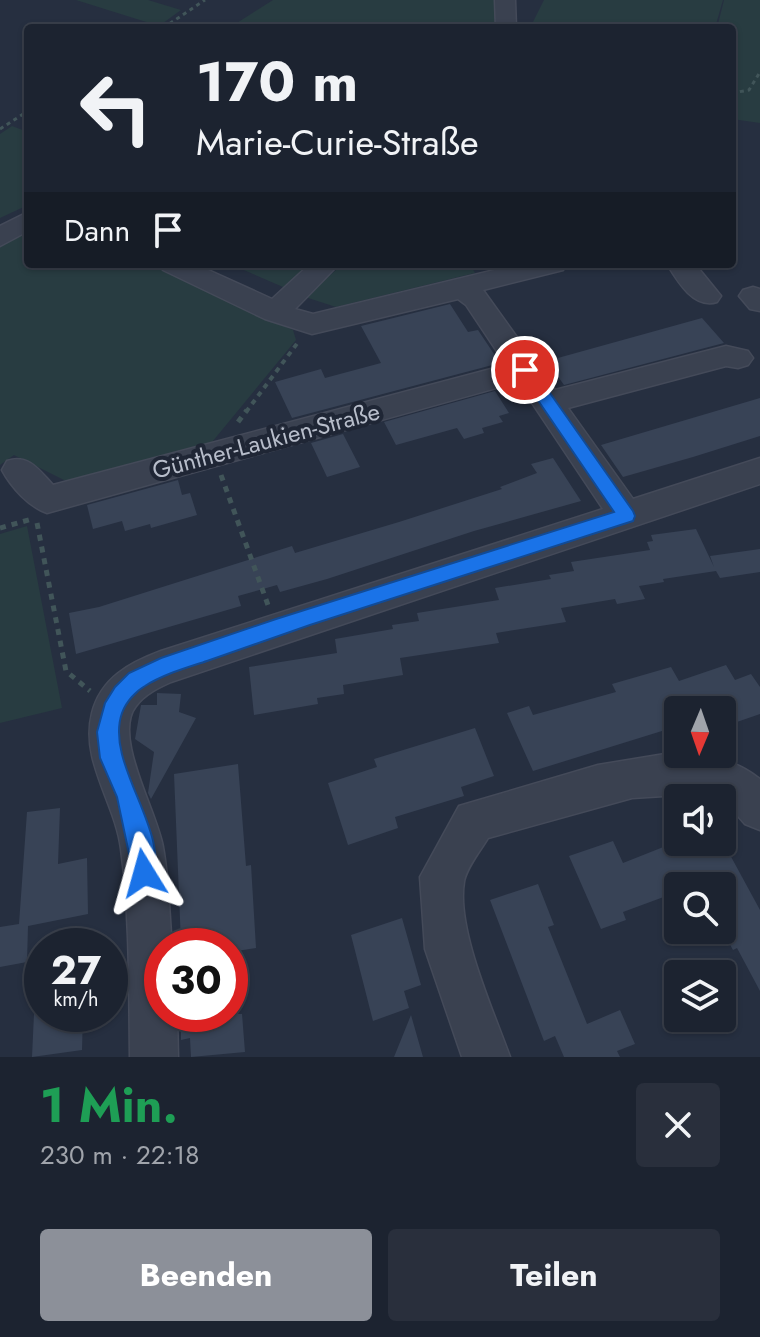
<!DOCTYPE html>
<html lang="de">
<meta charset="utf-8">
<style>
body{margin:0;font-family:Jost,sans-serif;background:#292f3c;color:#f1f3f6;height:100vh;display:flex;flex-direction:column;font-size:30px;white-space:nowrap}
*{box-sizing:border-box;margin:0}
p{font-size:26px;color:#a0a4ab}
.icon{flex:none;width:44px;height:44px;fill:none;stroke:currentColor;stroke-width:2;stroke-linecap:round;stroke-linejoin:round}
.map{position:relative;height:1057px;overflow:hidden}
.details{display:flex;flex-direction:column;background:#1c2330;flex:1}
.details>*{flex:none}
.guide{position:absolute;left:24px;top:24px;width:712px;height:244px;border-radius:8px;box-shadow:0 2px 6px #0004,0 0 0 2px #3a404c;background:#1c2330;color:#f1f3f6;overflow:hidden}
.needle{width:52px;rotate:182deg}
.controls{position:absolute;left:664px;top:696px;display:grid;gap:16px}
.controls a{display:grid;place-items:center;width:72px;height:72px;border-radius:8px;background:#1c2330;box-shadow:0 2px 6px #0004,0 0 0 2px #3a404c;font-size:40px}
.speed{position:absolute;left:24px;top:928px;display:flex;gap:16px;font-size:40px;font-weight:700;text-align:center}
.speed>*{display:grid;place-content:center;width:104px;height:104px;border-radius:50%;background:#1c2330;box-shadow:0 2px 6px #0004,0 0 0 2px #3a404c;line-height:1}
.speed small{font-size:20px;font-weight:400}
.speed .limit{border:12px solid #d22;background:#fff;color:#111}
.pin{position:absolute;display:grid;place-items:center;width:68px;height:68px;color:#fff;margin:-34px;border:4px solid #fff;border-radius:50%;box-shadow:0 2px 8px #0007}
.me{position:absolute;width:88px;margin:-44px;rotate:352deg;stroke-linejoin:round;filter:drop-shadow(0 0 6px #0008)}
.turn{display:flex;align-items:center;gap:28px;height:168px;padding:0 40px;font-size:36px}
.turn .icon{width:104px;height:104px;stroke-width:2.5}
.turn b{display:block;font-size:56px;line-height:68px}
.then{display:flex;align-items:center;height:76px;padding:0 40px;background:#0003;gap:16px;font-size:30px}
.round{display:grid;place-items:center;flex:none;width:84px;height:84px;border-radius:8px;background:#292f3c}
.overview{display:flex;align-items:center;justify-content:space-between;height:136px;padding:0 40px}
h1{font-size:48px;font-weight:700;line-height:60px;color:#1e9e55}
.action{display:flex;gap:16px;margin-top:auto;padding:16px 40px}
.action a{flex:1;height:92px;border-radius:8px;background:#8c9099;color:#fff;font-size:32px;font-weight:700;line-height:92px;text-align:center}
.action a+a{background:#292f3c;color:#f1f3f6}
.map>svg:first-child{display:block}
.green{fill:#283c41}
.building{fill:#384356}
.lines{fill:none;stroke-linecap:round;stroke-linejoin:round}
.minor-casing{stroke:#444a59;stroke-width:3}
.path-far2{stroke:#415559;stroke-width:3;stroke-dasharray:4 4;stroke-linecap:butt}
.path-far1{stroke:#415559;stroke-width:4;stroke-dasharray:5 5;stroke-linecap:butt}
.path{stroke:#415559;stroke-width:5;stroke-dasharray:6 6;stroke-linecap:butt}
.minor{fill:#3a4150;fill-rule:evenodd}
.route{fill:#1a73e8;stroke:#114b97;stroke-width:2}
.labels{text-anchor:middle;stroke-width:8;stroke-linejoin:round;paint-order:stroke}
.street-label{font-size:24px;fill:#b7bdca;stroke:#1f2635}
</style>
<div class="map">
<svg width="760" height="1057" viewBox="0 0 760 1057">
<rect width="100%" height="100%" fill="#262f40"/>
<path class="green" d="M76,0H148L181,10L159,26Z
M273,0H497L495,28H229Z
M544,0H723L715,28H530Z
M724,0H760V123L732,119V28H717Z
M12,126L28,132V205L0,218V134Z
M28,230V264H150L293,330L296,340L208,447L72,484L14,455L0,465V247Z
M230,264H318L293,286L283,287Z
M343,264H470L475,273L336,307L305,297Z
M27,526L62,708L0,723V534Z"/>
<path class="building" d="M450,304L468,332L478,330L500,363L292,418L275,382L321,369L325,378L381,363L361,326Z
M702,318L724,343L564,385L547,361Z
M495,391L509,413L499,416L503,422L482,428L484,433L464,439L457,428L396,445L384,422Z
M760,398V436L693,457L623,477L601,445Z
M343,434L360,467L327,477L311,443Z
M553,458L581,501L474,531L327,579L280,592L277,585L238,596L241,606L76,654L69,613L99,607L292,546L295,553L399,522L502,489L500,487L537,473L531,464Z
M178,480L182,495L190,493L197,515L151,528L150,524L125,531L122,521L93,529L87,505Z
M696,529L714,567L710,556L760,549V572L720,578L716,571L663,579L664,582L639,586L645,599L617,604L615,599L561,608L566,622L496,633L499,643L400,658L403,675L343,685L344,694L317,698L318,704L254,715L249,667L337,653L335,639L393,629L392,625L419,621L417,613L499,600L495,588L551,579L549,575L574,571L571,562L650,550L647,542L653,541L651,535Z
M726,665L735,680L751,674L760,687V714L734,723L726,710H678V726L533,771L507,713L529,706L533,715L616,692L612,684L671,667L679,681Z
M157,693L181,694L179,712L196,718L151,799L148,793L154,752L135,739L141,705H157Z
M475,728L494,776L461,787L464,796L395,817L398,828L348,845L328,783L377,767L374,759Z
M238,764L246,866L251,865L256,948L230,952V946H219L218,937L181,943L174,774Z
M60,808L58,864L87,858L88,914L28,926L27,962L0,967V927L19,924L27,812Z
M613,841L623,863L676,842H723L760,910V991L737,948L733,950L722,930V886H665L669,895L623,912L626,920L601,929L569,856Z
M538,884L554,925L548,927L587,1024L620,1010L635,1044L617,1051L620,1057H564L555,1036L544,1041L490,900Z
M402,918L421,985L404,991L409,1008L373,1021L351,935Z
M34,1014H83L82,1050L32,1057Z
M181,1014H242L245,1052L191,1057L190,1038L181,1040Z
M411,1015L423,1057H394Z"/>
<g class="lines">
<defs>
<path id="minor" d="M495,0H515L516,28H496Z
M28,212V231L0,246V226Z
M159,264H195L272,299L310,264H339L295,309L313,314L519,264H567L563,270L483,290L555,390L726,346L748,351L753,358L748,365L738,368L726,366L568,408L633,499L760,458V484L171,682C158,688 145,694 136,706C112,736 157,811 163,847C169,879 169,914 172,946H162V1014H177L178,1057H130C129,988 130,917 121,849C115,802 80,761 92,713C101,678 129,663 161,651L603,509L518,382L47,513C29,507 11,487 2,470L7,461C29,454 39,470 53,485L506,365L466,305L458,299L312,334L265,319L163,270Z
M667,264H695L721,296L717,302C694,309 678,282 667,264Z
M753,287L760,289V311L750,309L739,296L743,290Z
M665,754C698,754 730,756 757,777L760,779V830L745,824L722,798L696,794L632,798L488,838C481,850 466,868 464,882C456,929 494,1012 510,1057H462L425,949L420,877L459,806L598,765Z"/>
</defs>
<use href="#minor" class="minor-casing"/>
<path class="path-far2" d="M163,28L205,0
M732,93L749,90L760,72
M0,129L28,111"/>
<path class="path-far1" d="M246,412L299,341"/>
<path class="path" d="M238,422L247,410
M221,475L268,605
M37,523L66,671L90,691
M0,528L32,519"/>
<use href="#minor" class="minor"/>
</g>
<path class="route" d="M525,364L531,366L633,511L635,516L633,521C525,556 417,591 310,625C275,637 241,649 207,661C186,668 164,674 145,686C136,691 126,702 122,713C104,764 172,832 152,882L144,885L135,882L117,797L100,758L97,732L105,703L115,687L129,673L161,658L276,619L614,512L520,374L517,370Z"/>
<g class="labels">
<g class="street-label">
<text transform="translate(266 441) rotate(-15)" y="8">Günther-Laukien-Straße</text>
</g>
</g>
</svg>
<div class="controls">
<a><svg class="needle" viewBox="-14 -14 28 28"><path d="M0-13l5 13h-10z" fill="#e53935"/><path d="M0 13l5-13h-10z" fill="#a0a4ab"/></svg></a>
<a><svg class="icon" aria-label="sound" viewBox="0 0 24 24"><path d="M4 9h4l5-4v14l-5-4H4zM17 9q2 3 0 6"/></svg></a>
<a><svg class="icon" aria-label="search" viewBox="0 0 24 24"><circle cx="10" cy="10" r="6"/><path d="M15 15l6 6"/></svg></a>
<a><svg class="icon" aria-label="layers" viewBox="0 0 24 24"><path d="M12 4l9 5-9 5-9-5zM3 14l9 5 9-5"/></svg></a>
</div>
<div class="speed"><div>27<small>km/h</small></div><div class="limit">30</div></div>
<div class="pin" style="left:525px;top:370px;background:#d93025"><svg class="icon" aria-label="arrive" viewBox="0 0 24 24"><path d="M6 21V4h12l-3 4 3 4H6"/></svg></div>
<svg class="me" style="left:144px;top:873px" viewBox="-20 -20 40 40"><path d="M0-17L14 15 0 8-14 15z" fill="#1a73e8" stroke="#fff" stroke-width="4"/></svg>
<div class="guide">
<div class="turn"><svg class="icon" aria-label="left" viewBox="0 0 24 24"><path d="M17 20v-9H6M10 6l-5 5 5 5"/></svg><div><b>170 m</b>Marie-Curie-Straße</div></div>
<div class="then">Dann<svg class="icon" aria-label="arrive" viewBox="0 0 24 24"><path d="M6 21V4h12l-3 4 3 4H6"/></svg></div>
</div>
</div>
<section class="details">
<div class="overview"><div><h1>1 Min.</h1><p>230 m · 22:18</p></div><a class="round"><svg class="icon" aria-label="close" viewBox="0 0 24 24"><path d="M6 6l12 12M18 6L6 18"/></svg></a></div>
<div class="action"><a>Beenden</a><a>Teilen</a></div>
</section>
